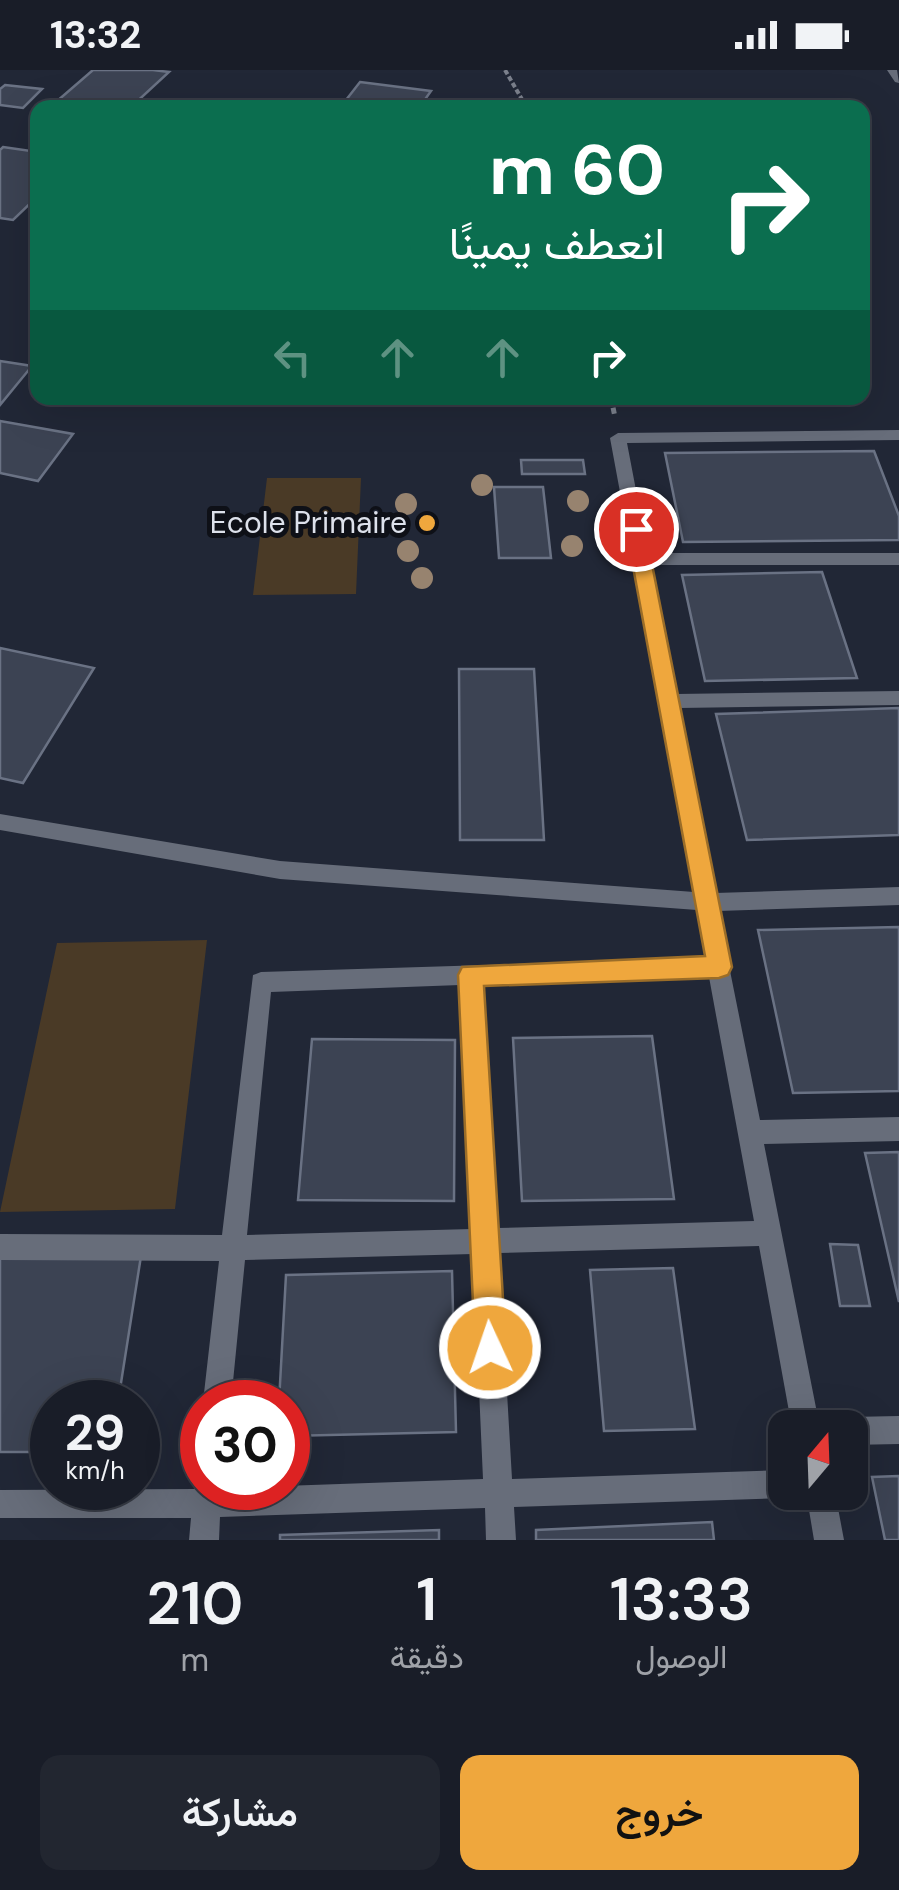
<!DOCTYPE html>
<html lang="ar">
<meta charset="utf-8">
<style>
body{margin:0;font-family:"DM Sans",Vazirmatn,sans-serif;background:#222630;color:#f1f3f6;direction:rtl;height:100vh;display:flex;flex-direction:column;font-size:38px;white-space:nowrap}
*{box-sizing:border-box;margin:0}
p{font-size:32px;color:#9fa2a8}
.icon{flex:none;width:55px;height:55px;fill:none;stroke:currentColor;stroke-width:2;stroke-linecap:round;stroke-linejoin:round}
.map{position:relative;height:1470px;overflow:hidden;direction:ltr}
.sheet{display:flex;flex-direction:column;background:#191d28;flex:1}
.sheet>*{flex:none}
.hud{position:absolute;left:30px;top:30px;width:840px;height:305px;border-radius:20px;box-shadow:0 10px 40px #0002,0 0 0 2px #373b45;direction:rtl;background:#0b6e4f;color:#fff;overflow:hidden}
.needle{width:65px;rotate:19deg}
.tools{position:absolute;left:768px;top:1340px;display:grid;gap:20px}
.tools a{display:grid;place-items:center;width:100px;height:100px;border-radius:20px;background:#191d28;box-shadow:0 10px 40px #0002,0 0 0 2px #373b45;font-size:50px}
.speed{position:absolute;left:30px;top:1310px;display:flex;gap:20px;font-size:50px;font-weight:700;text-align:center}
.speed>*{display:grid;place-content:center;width:130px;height:130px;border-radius:50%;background:#191d28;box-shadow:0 10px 40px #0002,0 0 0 2px #373b45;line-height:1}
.speed small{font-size:25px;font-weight:400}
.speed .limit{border:15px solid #d22;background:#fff;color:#111}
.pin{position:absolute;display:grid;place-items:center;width:85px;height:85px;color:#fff;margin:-42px;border:5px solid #fff;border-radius:50%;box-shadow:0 2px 10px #0007}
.me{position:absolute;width:110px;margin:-55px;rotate:357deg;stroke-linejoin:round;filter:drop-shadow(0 0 8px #0008)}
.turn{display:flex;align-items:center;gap:35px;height:210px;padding:0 40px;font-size:45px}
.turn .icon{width:130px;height:130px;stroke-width:2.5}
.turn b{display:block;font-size:70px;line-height:85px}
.lanes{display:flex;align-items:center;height:95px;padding:0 40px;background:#0003;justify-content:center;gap:50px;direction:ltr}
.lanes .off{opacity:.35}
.eta{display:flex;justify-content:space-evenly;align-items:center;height:170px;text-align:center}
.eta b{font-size:60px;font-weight:600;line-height:70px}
.button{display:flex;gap:20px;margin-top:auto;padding:20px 40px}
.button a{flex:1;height:115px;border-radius:20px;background:#efa73d;color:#111;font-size:40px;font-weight:600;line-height:115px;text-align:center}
.button a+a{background:#222630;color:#f1f3f6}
.status{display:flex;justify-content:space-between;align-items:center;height:70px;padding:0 50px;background:#191d28;direction:ltr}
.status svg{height:28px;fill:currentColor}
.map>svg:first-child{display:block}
.green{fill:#4a3a26}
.building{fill:#3c4353;stroke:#6a7284;stroke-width:2.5}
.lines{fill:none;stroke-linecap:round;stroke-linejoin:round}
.path-far1{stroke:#7b808c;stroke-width:4;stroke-dasharray:5 2.5;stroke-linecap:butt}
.path{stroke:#7b808c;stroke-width:5;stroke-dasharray:6 4;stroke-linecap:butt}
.minor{fill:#676d7a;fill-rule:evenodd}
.tree{fill:#97836f}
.route{fill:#efa73d;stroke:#9b6d28;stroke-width:2.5}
.poi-dot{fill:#efa73d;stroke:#0e1017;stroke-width:4}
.labels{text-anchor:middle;stroke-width:10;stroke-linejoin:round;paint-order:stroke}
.poi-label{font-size:30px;fill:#dde1eb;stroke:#0e1017;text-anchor:end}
</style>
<div class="status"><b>13:32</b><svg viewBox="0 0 49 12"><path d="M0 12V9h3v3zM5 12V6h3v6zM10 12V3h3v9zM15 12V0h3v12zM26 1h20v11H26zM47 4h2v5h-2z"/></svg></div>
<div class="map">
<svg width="899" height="1470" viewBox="0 0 899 1470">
<rect width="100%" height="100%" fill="#212736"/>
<path class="green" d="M267,408H361L356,524L253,525Z
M207,870L175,1139L0,1142L57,873Z"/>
<path class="building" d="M93,0H153L169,2L130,38H49Z
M360,12L431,21L419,38L346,30Z
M5,15L42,19L23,38L0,35V19Z
M3,77L38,82V126L13,150L0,148V80Z
M0,291L32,296L0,335Z
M0,351L73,364L38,411L0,403Z
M874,381L899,446V470L683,472L665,383Z
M521,390H583L585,404H522Z
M494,417H543L551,488H499Z
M822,502L857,608L705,611L682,505Z
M0,578L94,598L23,713L0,708Z
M459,599H534L544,770H460Z
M899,638V765L747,770L716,644Z
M899,857V1021L793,1023L758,860Z
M652,966L674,1129L522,1131L513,968Z
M312,969L455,970L454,1131L298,1130Z
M899,1082V1232L865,1083Z
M830,1174L858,1175L870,1236H840Z
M0,1186H141L118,1332H52V1382H0Z
M673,1198L695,1359L604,1361L590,1200Z
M452,1201L456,1362L288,1366V1332H279L286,1205Z
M899,1406V1470H885L872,1407Z
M712,1452L714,1470H536V1460Z
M439,1460V1470H280V1465Z"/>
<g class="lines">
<path class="path-far1" d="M505,0L527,38"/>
<path class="path" d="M611,328L615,347"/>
<path class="minor" d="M887,0H897L899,13L895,12Z
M899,360V370L627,373L648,483H899V495H651L676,624L899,621V635L679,638L715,823L899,817V835L718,841L760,1050L899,1047V1071L764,1074L820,1358H792L759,1176L499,1183L512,1409L785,1400V1422L795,1424L785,1428L514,1437L516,1470H486L485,1438L220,1447L219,1470H189L191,1448H0V1420L194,1419L198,1408L202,1406V1418H222L483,1409L473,1184L245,1190L231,1332H203L219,1191L0,1190V1164L222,1165L253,905L261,902L706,888L697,840L280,809L0,760V744L280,791L694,822L610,368L618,363ZM709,907L754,1151L497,1158L483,915ZM460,915L472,1159L247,1165L271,922Z
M899,1346V1374L850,1375V1358H837L840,1351L850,1347Z
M806,1422H835L844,1470H814Z"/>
</g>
<g class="tree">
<circle cx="482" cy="415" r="11"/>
<circle cx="578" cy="431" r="11"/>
<circle cx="406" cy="434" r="11"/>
<circle cx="572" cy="476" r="11"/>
<circle cx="408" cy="481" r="11"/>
<circle cx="422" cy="508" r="11"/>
</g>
<path class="route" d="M636,453L645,459L732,897L728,905L719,908L484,916L506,1278L501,1289L490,1294L480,1289L475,1278L458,905L462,897L705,886L626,459Z"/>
<circle class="poi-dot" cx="427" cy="453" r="10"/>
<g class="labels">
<g class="poi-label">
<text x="407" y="463">Ecole Primaire</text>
</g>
</g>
</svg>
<div class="tools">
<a><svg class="needle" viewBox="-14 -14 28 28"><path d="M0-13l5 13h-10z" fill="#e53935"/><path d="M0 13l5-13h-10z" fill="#9fa2a8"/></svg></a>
</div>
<div class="speed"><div>29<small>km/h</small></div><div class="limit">30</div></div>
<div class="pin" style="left:636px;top:459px;background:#d93025"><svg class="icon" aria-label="arrive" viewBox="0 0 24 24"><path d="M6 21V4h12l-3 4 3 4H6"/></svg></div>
<svg class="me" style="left:490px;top:1278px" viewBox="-20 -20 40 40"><circle r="17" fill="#efa73d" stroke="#fff" stroke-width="3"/><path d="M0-11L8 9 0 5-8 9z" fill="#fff"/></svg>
<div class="hud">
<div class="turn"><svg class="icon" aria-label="right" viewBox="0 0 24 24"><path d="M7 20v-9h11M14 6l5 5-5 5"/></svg><div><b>60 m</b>انعطف يمينًا</div></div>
<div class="lanes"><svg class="icon off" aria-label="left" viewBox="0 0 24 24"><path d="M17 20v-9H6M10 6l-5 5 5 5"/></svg><svg class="icon off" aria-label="ahead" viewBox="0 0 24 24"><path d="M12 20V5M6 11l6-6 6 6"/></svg><svg class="icon off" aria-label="ahead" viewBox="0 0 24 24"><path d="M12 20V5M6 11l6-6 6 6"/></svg><svg class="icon" aria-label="right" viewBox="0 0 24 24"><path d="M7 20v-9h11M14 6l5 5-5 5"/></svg></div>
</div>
</div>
<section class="sheet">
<div class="eta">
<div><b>13:33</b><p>الوصول</p></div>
<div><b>1</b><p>دقيقة</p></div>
<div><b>210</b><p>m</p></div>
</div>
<div class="button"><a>خروج</a><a>مشاركة</a></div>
</section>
